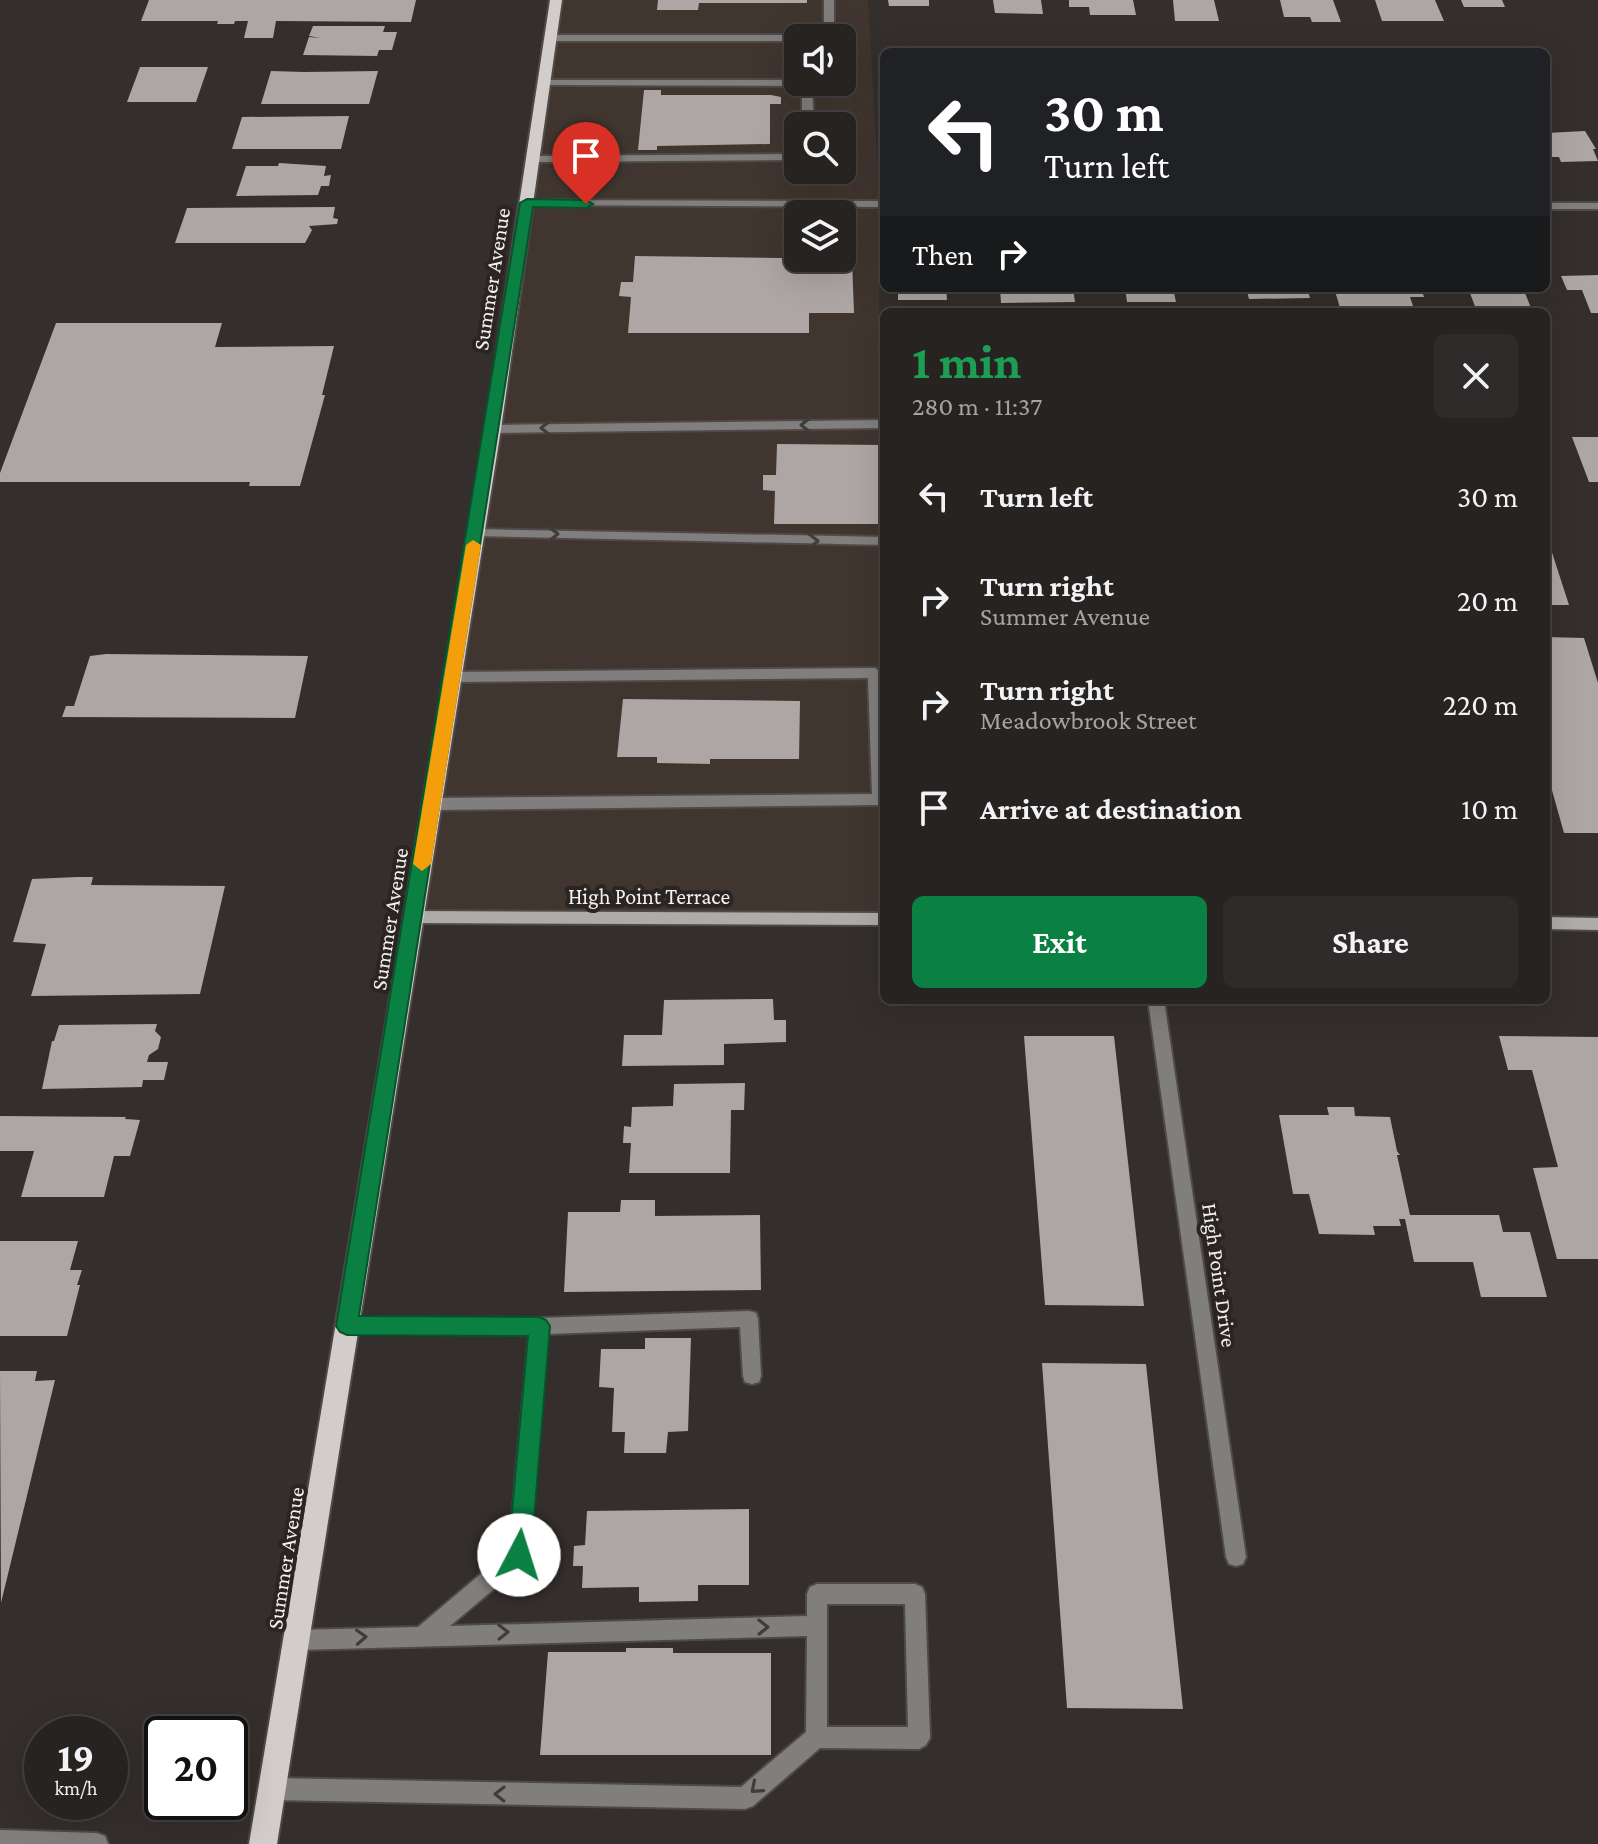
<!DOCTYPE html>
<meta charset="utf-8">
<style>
body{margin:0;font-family:"Crimson Pro",serif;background:#2f2b2a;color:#f1f3f6;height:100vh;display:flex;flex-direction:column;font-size:30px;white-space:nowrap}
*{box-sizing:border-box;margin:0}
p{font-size:26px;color:#a4a4a5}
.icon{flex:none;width:44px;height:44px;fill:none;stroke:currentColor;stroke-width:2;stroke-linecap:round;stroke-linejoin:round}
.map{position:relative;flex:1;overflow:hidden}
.details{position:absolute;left:880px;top:308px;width:670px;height:696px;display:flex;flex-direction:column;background:#272321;border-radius:12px;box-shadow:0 8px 32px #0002,0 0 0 2px #43403f}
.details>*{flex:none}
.top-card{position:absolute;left:880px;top:48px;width:670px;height:244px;border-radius:12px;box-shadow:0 8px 32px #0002,0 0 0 2px #43403f;background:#202124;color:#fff;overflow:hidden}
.buttons{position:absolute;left:784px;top:24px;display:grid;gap:16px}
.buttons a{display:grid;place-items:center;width:72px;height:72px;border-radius:12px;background:#272321;box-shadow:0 8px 32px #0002,0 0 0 2px #43403f;font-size:40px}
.speed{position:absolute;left:24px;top:1716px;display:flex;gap:16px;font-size:40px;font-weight:700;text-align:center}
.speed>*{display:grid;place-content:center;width:104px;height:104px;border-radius:50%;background:#272321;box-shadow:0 8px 32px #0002,0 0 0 2px #43403f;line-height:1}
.speed small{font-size:20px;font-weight:400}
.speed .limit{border:4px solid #111;border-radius:12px;background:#fff;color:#111}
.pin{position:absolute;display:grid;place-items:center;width:68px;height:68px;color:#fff;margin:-82px -34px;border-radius:50% 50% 50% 0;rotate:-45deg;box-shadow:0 0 8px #0007}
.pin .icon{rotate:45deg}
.me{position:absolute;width:88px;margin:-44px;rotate:5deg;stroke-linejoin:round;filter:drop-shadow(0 0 6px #0008)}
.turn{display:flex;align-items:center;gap:28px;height:168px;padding:0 32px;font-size:36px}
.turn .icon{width:104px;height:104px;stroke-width:2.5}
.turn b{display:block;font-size:56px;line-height:68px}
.then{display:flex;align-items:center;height:76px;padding:0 32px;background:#0003;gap:16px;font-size:30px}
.round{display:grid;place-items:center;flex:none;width:84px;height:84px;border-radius:12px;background:#2f2b2a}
.headline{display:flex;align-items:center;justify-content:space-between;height:136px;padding:0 32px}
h1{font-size:48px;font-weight:700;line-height:60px;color:#1e9e55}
.cta{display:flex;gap:16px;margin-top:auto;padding:16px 32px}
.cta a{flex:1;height:92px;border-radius:12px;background:#0b8043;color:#fff;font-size:32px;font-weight:700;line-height:92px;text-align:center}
.cta a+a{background:#2f2b2a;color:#f1f3f6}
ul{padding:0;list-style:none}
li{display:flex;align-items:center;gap:24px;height:104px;padding:0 32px}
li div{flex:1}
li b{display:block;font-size:30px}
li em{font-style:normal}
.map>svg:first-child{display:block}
.built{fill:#40362f;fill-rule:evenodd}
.building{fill:#ada6a4}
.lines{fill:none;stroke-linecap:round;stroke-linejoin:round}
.lane-casing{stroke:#4f4a47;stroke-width:4}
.street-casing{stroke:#4f4a47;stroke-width:4}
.secondary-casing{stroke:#4f4a47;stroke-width:4}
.primary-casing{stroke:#4f4a47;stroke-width:4}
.lane{fill:#817f7d;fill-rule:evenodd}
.street{fill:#817f7d;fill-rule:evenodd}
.secondary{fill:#afaba8;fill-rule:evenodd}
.primary{fill:#d2cdca;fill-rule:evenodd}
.oneway{stroke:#403c3a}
.route{fill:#0b8043;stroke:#07532c;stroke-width:2}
.slow{fill:#f59e0b}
.labels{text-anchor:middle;stroke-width:8;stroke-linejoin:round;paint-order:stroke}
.street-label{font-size:22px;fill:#f3f0ee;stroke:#2a2523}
</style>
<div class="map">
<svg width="1598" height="1844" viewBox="0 0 1598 1844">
<rect width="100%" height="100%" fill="#342f2c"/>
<path class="built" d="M556,0H868L879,194V387L884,388V919L414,917ZM798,38H842V82H798ZM798,126H842V170H798ZM798,214H842V258H798Z"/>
<path class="building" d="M149,0H416L411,22L276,21L273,38H244L248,21H235L234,24H217L218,21H141Z
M658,0H807V3H699L698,10H657Z
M888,0H929V6H889Z
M993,0H1041L1043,14L995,13Z
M1069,0H1133L1136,15H1090L1089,7H1069Z
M1173,0H1214L1219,21H1175Z
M1280,0H1333L1341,22H1312L1310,17H1284Z
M1375,0H1435L1444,21H1382Z
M1461,0H1502L1505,7H1464Z
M313,26H385L383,32H397L392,50H379L377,56L303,55L309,37L321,38L309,36Z
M140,67H208L196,102H127Z
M271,71L304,72L378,71L369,104H261Z
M644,90H661V95H771L781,97V104H770V144L657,146V150H638Z
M349,116L341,149H232L242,117Z
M1585,131L1596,149H1593L1598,161L1561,162L1559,157H1546V133Z
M279,163L326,166L324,176L331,175L329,186H321L318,195L236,196L246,166H278Z
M335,207L333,218L338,219L337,224L309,226L312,230L305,243H175L187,208Z
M635,256L852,259L854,313H809V333H628L631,297L619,296L621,282H633Z
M1598,275V313H1591L1582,290H1567L1561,276Z
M898,288H946L947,300H898Z
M1000,288H1073L1075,302L1001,303Z
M1125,288H1173L1176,302H1127Z
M1246,288H1307L1310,298L1249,299Z
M1334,288H1421L1424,297H1410L1415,312L1341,311Z
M1468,288H1523L1531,308L1476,309Z
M56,323H222L215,347L334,346L322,395H325L300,486H249L250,482H0V473Z
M1572,437H1598V482H1589Z
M777,444L884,445V524H774L775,491L763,490V475H776Z
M1546,537H1547L1569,605H1546Z
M1546,637L1584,638L1598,683V833H1564L1546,769Z
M90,656L106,654L308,656L295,718L62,717L66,706H74Z
M623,699L800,701L799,759H710V764L657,763V757H617Z
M77,877H93L91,885L225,886L200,994L31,996L46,944L13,942L32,879Z
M773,999L774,1020H786V1042L724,1044V1065L622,1066L624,1035H662L664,1000Z
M157,1024L155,1031L161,1037L158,1049L149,1055L147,1062H168L164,1080H143L142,1087L42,1089L52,1041H54L59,1025Z
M1024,1036H1114L1144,1306L1045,1305Z
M1499,1036L1598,1037V1259H1557L1533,1168L1558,1167L1532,1070H1508Z
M745,1083L744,1110H731L730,1173H629L631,1143H623L624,1126L631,1127L632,1107L673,1106L674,1084Z
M1327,1107H1354L1355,1116L1390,1117L1397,1151L1400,1155H1397L1410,1215H1499L1503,1232H1530L1547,1297H1481L1473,1262H1414L1405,1219H1399L1401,1226H1373L1375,1235L1319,1234L1309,1194H1293L1279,1115H1329Z
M0,1116L126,1117L125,1119L140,1120L130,1156H114L104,1197H21L34,1151H0Z
M621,1200H655V1216L760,1215L761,1290L564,1292L568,1212H620Z
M0,1241H78L70,1270H82L77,1285H80L67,1336H0Z
M645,1338H691L688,1431L668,1432L666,1453H624L625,1432H612L614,1388L599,1387L601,1349H645Z
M1042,1363L1146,1364L1183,1709L1067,1708Z
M0,1371H37L35,1381L55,1380L1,1603Z
M749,1509V1585H698V1601L639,1602V1587L582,1588L583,1566H573L574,1546L585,1545L587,1511Z
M626,1648H673V1653H771V1755H540L548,1652H626Z"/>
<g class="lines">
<defs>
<path id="lane" d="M824,0H834V38H798V41H552L547,38L552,35H824Z
M546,80H798V82H812L814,126H802V86L542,85V81Z
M798,154V160L535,162L529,159L535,156Z
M884,420V428L493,433L487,429L493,425Z
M475,529L884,537V545L470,536L468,533Z
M875,668L882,673L884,803L880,805L432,810L424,804L432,798L872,794L868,678L453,682L446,677L453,672Z
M1148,1000H1164L1246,1557L1243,1564L1236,1566L1229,1564L1226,1557Z
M749,1311L756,1313L758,1319L761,1376L759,1382L752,1384L745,1382L743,1376L740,1327L548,1334L529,1555L526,1562L450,1626L807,1616V1594L810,1587L817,1584H915L922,1587L925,1594L930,1738L926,1745L919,1749L820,1748L753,1806L745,1809L272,1800L264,1797L261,1789L264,1781L272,1778L741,1787L806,1732L807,1636L297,1650L290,1647L287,1640L290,1633L297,1630L418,1627L509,1550L529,1334H347L340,1332L338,1326L340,1320L347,1318H539ZM827,1604H905L908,1727H827Z"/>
<path id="street" d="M527,200L884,201V207L523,205L521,203Z
M1546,203H1598V209H1546Z
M0,1830L97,1833L105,1836L108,1844H0Z"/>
<path id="secondary" d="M414,911L884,913V925L414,923L408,921L406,917L408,913Z
M1546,917L1598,918V930L1546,929Z"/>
<path id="primary" d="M550,0H562L501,429L277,1844H249L485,429Z"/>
</defs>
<use href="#lane" class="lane-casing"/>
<use href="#street" class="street-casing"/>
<use href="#secondary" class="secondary-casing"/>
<use href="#primary" class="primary-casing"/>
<use href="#lane" class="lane"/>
<use href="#street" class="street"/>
<use href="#secondary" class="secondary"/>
<use href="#primary" class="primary"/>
</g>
<defs><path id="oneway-chevron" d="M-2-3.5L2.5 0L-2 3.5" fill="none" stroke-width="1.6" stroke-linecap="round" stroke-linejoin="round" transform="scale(2)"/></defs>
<g class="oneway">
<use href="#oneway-chevron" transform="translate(806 425) rotate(179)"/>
<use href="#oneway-chevron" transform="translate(546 428) rotate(179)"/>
<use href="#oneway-chevron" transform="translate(553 534) rotate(1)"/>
<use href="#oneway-chevron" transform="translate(813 541)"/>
<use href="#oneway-chevron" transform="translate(763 1627) rotate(-1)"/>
<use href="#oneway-chevron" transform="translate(503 1632) rotate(-1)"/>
<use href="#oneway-chevron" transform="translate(361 1637) rotate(-3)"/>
<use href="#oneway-chevron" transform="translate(756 1788) rotate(139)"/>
<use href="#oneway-chevron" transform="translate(500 1794) rotate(-179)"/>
</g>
<path class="route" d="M527,199L586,200L593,204L586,208L533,207L359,1316L539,1317L546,1320L550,1326L531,1555L527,1563L519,1566L511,1563L508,1555L528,1336L347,1335L340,1332L336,1326L520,203Z"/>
<path class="slow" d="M473,540L481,545L431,864L422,871L413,864L466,545Z"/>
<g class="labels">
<g class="street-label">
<text transform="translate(491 279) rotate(-81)" y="8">Summer Avenue</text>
<text x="649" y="904">High Point Terrace</text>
<text transform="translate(389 919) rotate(-81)" y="8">Summer Avenue</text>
<text transform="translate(1220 1275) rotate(82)" y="8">High Point Drive</text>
<text transform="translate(285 1558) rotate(-81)" y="8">Summer Avenue</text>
</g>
</g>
</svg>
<div class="buttons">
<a><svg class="icon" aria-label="sound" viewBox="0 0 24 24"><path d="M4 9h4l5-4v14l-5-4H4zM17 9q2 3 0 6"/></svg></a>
<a><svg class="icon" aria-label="search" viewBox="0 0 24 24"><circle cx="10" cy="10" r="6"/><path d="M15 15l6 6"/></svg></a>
<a><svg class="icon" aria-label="layers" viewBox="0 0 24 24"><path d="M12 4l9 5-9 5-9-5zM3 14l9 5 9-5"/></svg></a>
</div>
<div class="speed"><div>19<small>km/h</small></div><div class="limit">20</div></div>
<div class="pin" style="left:586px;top:204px;background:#d93025"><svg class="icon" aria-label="arrive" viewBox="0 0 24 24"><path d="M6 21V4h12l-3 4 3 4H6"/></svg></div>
<svg class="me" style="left:519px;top:1555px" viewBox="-20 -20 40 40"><circle r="19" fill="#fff"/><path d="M0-13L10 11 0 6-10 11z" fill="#0b8043"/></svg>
<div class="top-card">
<div class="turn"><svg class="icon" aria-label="left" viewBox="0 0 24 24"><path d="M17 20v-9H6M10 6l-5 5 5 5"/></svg><div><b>30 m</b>Turn left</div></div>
<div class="then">Then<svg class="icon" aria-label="right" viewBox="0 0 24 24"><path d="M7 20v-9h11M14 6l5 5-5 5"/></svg></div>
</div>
<section class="details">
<div class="headline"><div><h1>1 min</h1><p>280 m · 11:37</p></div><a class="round"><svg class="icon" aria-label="close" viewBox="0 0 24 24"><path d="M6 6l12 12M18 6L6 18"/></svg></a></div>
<ul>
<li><svg class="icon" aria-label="left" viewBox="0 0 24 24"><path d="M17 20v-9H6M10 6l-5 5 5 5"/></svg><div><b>Turn left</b></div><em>30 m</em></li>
<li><svg class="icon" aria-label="right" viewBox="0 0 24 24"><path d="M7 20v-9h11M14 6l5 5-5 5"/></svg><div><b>Turn right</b><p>Summer Avenue</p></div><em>20 m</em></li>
<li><svg class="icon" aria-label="right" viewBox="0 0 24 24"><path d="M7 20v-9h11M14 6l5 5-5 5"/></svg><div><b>Turn right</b><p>Meadowbrook Street</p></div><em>220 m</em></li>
<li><svg class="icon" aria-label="arrive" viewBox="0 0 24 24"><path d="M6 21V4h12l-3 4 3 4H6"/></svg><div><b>Arrive at destination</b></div><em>10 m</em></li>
</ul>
<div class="cta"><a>Exit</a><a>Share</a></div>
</section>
</div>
